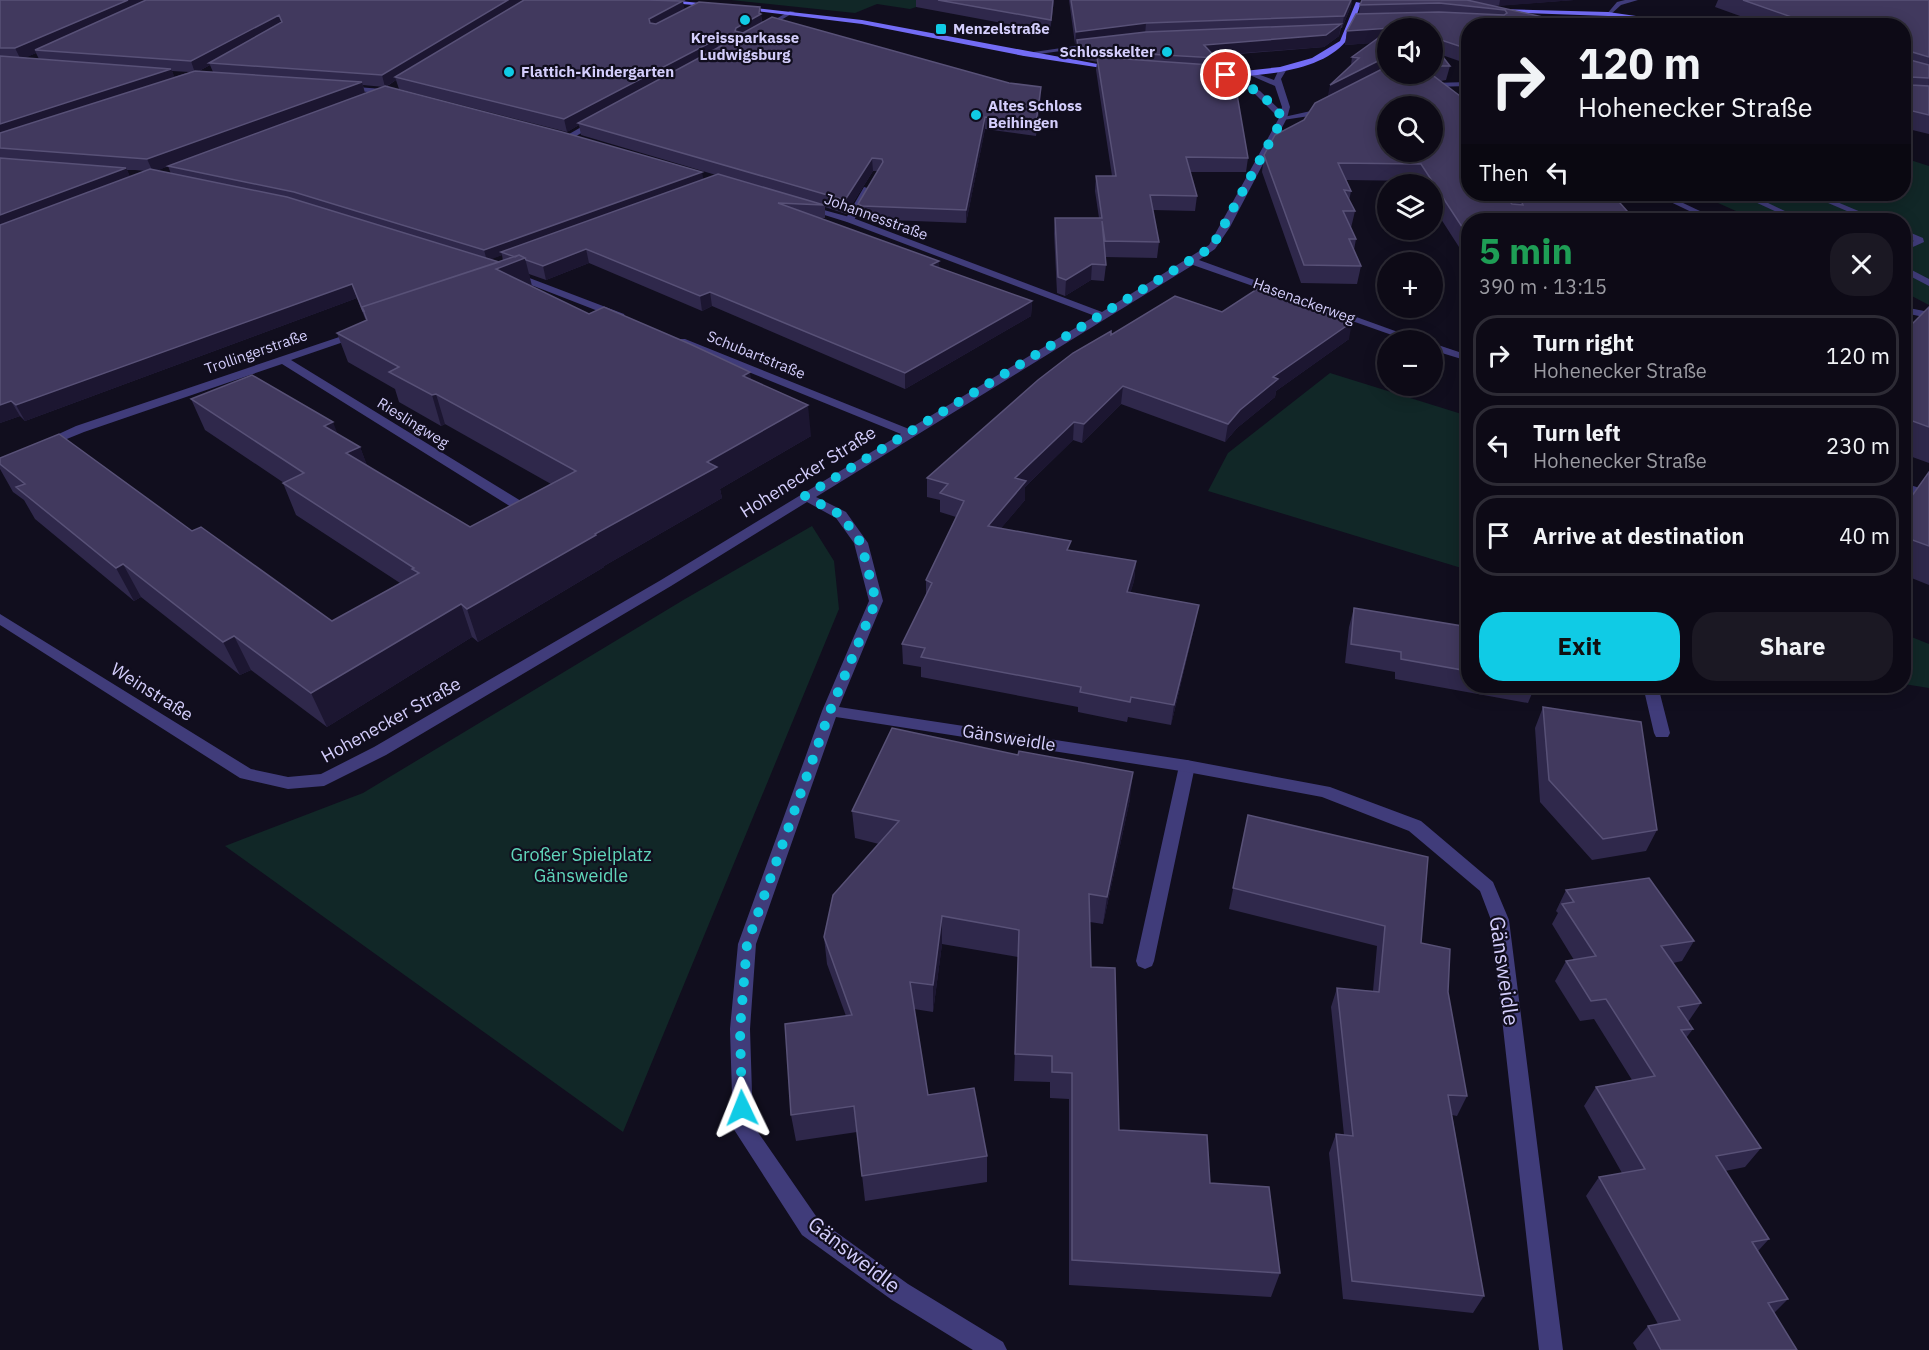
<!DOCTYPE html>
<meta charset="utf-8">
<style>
body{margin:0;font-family:"IBM Plex Sans",sans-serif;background:#1b1823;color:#f1f3f6;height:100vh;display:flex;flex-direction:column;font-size:22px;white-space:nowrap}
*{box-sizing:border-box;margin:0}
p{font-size:20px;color:#9a9aa1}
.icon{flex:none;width:33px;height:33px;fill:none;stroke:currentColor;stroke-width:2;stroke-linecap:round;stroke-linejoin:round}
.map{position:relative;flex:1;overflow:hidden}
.sheet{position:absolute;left:1461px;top:213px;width:450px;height:480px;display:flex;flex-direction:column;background:#0d0a16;border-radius:24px;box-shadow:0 3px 15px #0003,0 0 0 2px #2d2b35}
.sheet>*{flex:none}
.banner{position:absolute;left:1461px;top:18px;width:450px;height:183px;border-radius:24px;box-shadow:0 3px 15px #0003,0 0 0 2px #2d2b35;background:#0d0a16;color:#f1f3f6;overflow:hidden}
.buttons{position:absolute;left:1377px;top:18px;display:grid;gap:12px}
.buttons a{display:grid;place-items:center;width:66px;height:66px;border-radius:50%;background:#0d0a16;box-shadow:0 3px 15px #0003,0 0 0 2px #2d2b35;font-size:30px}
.pin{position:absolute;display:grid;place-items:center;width:51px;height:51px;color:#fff;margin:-26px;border:3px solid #fff;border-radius:50%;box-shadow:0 2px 6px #0007}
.me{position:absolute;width:66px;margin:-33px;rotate:358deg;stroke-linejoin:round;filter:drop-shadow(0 0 4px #0008)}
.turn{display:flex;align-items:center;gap:21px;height:126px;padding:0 18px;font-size:27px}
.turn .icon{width:78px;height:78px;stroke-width:2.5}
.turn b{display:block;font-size:42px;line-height:51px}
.then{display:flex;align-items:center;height:57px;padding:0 18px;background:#0003;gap:12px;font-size:22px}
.round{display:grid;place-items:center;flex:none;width:63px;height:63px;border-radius:24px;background:#1b1823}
.overview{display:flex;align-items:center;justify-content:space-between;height:102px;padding:0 18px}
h1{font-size:36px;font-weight:700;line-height:45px;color:#1e9e55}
.action{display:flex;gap:12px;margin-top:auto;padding:12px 18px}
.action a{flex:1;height:69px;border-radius:24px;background:#10cbe5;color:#111;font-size:24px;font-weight:700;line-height:69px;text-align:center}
.action a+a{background:#1b1823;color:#f1f3f6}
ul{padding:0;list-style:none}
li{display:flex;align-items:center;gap:18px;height:81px;margin:0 12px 9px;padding:0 6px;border:3px solid #2d2b35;border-radius:24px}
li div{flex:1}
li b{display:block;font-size:22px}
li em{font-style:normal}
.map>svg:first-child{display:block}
.green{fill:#112727}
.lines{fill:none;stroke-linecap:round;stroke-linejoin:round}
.lane{fill:#403c7a;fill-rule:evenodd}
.street{fill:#403c7a;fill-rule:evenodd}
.secondary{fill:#736cf5;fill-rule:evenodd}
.wall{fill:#2f284b;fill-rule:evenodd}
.shaded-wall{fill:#1c1631}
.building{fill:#41395e;stroke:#585177;stroke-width:1.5;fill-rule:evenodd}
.route{stroke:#10cbe5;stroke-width:10;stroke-dasharray:0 18}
.poi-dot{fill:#10cbe5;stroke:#110e1e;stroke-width:2}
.labels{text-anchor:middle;stroke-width:4.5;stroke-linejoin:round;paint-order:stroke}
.far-poi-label{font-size:15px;font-weight:bold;fill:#d4cefc;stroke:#110e1e;text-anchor:start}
.far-street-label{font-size:15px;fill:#d4cefc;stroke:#110e1e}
.street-label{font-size:18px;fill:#d4cefc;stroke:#110e1e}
.park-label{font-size:18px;fill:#60d6bb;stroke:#110e1e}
.near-street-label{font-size:21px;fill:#d4cefc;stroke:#110e1e}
</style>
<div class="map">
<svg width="1929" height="1350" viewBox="0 0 1929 1350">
<rect width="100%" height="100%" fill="#110e1e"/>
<path class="green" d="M731,0H938L910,9L877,4L855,13Z
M1904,158L1929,166V305L1904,292V220H1756L1698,194H1904Z
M1330,373L1468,416V570L1208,491L1228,453Z
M812,526L834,561L839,609L623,1132L225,846L363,793L685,599Z
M1904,634L1929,644V688L1904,684Z"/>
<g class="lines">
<path class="lane" d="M1660,17L1676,25L1677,26H1668L1658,20Z
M1468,82V86L1433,87L1429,85L1433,83Z
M1325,105H1328V109L1316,115L1283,120L1279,118L1311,111Z
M864,187L871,189L853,222H847L845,220Z
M1781,194H1795L1766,202L1804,220H1794L1753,201Z
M1807,194H1818L1880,220H1868Z
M1904,230L1923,238L1924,242L1904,251V245L1914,241L1904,236Z
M1904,266L1929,279V286L1904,273Z
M1904,307L1929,312V318L1904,313Z
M1187,760L1193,762L1195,766L1154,961L1152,966L1145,969L1138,966L1136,961L1179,766L1181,762Z"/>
<path class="street" d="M1625,0H1638L1621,5L1610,15H1606L1617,2Z
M790,11L795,12L765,29L760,28Z
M1096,43L1098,46L1024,56L1020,54Z
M1280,67L1287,69L1281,79L1290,107L1287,118L1230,227L1215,249L1199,260L1420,340H1406L1193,265L816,497L846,512L868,543L883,601L839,707L1187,760L1330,787L1421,821L1493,882L1509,920L1563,1350H1539L1491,920L1480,891L1409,831L1322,797L1187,772L836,717L756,944L750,1029L753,1125L818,1219L908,1284L1003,1342L1007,1350H973L892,1300L802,1235L733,1128L730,1029L738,944L822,711L869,601L854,543L836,518L807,502L671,586L386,755L324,786L288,789L240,778L0,625V614L251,769L288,777L321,774L374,747L661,580L901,434L677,343V339H685L909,429L1095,316L847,222L802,208V204L853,218L1102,312L1209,245L1279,118L1255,94L1222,75L1229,73L1260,91L1281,111L1282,107L1275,86L1245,73L1249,71L1274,80Z
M344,86L395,90L399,92L395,94L341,90V86Z
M595,119L602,121L571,139L564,137Z
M1654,194H1664L1719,220H1708Z
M511,271L624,314L625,316L616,318L508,276L506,274Z
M357,331L361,332V336L291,360L534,509L535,512L534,515H524L282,364L84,432L47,447L43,448L37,444L76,426Z
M1432,343L1468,355V361L1432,350Z
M1904,483L1929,491V499L1904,491Z
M1643,686H1658L1670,733L1668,737H1656L1654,733Z"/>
<path class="secondary" d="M638,0H670L719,5L716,7Z
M1356,2L1361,3C1356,15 1354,31 1346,41C1320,74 1249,77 1211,77L1207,75L1280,67L1312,58L1340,41Z
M737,6L862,20L1119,68L1115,70L1024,56L862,24L739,9Z
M1493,9L1608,12L1706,26H1683L1608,16L1495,12Z"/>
</g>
<path class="wall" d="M0,0L684,9L760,7L762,22L1009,83L1041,87V99L1036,136L985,129L966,223L863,219L858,218V204L878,171H873L846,214L825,207V218H819L939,261V268L1032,301L1031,316L905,389L712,306L702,311L589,263L546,280L529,274L531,286L589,314L751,379L811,436L720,489L722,498L604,566V567L478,642L472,637L327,727L251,670L240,675L141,597L134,601L35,519L24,500L13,492L0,469V458L192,531L332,621L400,583L296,515L283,483H284L205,430L191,399L338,434L360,447L367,466L470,527L551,484L445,424L441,426L399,402L395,389L348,362L337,333L366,321L357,298L25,421L20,416L0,423ZM36,53L39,59L24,58ZM210,65L213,72L199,71ZM172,71L190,72L174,77ZM396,80L399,89L567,132L579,125L581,135L716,175L703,180L386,87ZM363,85L384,87L365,93ZM168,166L171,174L156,171ZM127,170H135L145,171L130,177ZM502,255L503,261L499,262L490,259Z
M916,0H1054L1050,32L916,7Z
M1069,0H1352L1351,6L1342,28H1341L1339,36L1324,47L1214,56L1216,58L1215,66L1248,158L1246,172H1190L1197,196L1195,211L1153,210L1159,242L1157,258L1105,257L1106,265L1104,281L1091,280L1065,296L1057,293L1054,233L1055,218H1099L1095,191L1096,176H1112L1096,70L1097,62L1077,58V44H1075Z
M1362,0H1574L1494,6L1574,24L1468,26V64L1442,55L1450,66L1446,80L1441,81L1468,194L1509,201L1506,194H1612L1468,220V261L1432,205V184H1419L1417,181L1346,180L1351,191L1349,201L1355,211L1351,228L1356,239L1354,250L1361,266L1357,284L1301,283L1262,172L1264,155L1304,120L1328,96L1351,65L1352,57L1371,43L1345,45L1347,31L1359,13L1360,5ZM1388,28H1432V74H1388Z
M1718,0H1929V134L1904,128V75L1906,68H1905L1904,70V26H1768L1715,7Z
M1929,307V463L1904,454V332Z
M1222,312L1349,339L1276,391L1275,397L1237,428L1225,442L1121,404L1082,443L1073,440L1025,487V500L1001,528L1070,551L1136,561L1134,581L1130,593L1195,624L1171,725L1128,717L1127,722L1078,712V707L921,677V667L903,664L902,644L926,595V580L956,517L940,512V500L927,497V478L1111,335Z
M1929,472V585L1904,575V507Z
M1354,608L1468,627V686H1535L1528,703L1395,679V672L1345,663L1349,627Z
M1543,707L1657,830L1646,851L1592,860L1540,802L1535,728Z
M1130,799L1103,924L1090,922L1091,967L1119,1130L1210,1183L1280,1273L1271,1297L1069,1285V1099L1050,1098V1082L1014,1081L1018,957L942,944L933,1012L914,1009L928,1095L987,1156V1182L865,1201L857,1132L796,1141L791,1115L846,1016L827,964L824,937L879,844L855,838L852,811Z
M1248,815L1421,943L1448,992L1467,1096L1457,1116L1452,1115L1484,1296L1473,1313L1343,1299L1329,1153L1336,1134L1344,1135L1331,1007L1337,988L1373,991L1377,946L1229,909Z
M1566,890L1694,941L1682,961L1673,963L1701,1003L1688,1022L1693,1029L1686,1038L1761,1148L1745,1167L1725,1171L1769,1239L1758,1251L1788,1299L1774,1313L1796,1350H1637L1633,1343L1648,1326L1658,1324L1586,1196L1599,1177L1622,1173L1584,1106L1596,1087L1632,1080L1594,1019L1580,1021L1555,981L1566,961L1574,960L1552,924L1558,913L1556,911Z"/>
<path class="shaded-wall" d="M128,0H155L35,50L36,53L21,60L15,48Z
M508,0H528L395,77L396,80L385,87L382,75Z
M1053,0H1054L1050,32L1051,20Z
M1351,0H1352L1351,6L1342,28L1344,16Z
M1500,0H1574L1499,6Z
M683,1L685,12L651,30L649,19Z
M760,7L762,24L737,39L735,31L736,28L759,13Z
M279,15L283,26L209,63L210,65L195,73L191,61Z
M1146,23L1145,35L1077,40V44H1075L1076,32Z
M1341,24L1339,36L1324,47L1203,56L1204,45Z
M1388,28V42L1345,45L1347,31L1392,28Z
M717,39L718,50L578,123L579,125L567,132L564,119Z
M1388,56L1385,70L1327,100L1330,85Z
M171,69L176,80L0,139V124Z
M362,82L365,94L153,172L147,159Z
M1041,87V99L1036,136V123Z
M985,117V129L966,223V210Z
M872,158L873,171L846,214L845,200Z
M126,168L132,180L0,232V215Z
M702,172L704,182L501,252L502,255L487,261L484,250Z
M586,249L589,263L546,280L543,266Z
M525,258L532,286L503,298L364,311Z
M939,261L940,275L931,265Z
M1092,264L1091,280L1065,296L1066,280Z
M352,284L357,298L25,421L16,405Z
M710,292L712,306L702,311L700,296Z
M1032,301L1031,316L905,389V373Z
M1352,322L1349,339L1276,391L1275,397L1237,428L1225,442L1228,424L1240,410L1273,377Z
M750,372L754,402L743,376Z
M1123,386L1121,404L1082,443L1084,424Z
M436,394L445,424L441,426L432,395Z
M11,401L20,416L0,423V405Z
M808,405L811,436L720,489L722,498L604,566V567L478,642L467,609L595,534L707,462Z
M333,422L345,453L324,426Z
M1074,422L1073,440L1025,487V500L987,545L988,526L1015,478Z
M360,447L372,478L346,453Z
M1136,561L1134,581L1125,612L1127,592Z
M123,564L141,597L134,601L116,568Z
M461,604L472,637L327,727L311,693Z
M1199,605L1195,624L1171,725L1174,705Z
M234,636L251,670L240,675L223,642Z
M1133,772L1130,799L1103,924L1107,897Z
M942,916V944L933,1012V985Z"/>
<path class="building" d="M0,0H128L15,48H0Z
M146,0H508L382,75L209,63L282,22L279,15L191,61L35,50Z
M524,0H649L683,1L649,19L650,23L656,24L699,2L760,7L759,13L761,14L736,28L735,31L743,33L772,17L1009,83L1041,87L1036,123L985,117L966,210L862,206L858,204L883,162L882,159L872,158L845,200L578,123L723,45L724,41L722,39H717L564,119L395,77Z
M938,0H1053L1051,20Z
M1071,0H1351L1344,16L1146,23L1076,32Z
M1362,0H1467L1574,24V26H1468V49L1432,37V28H1390H1392L1347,31L1356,14L1439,12L1504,15L1507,13L1505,10L1439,3L1360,5Z
M1743,0H1929V57L1912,52L1909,57L1904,55V26H1817Z
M1341,24L1326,35L1204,45L1216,58L1111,52L1078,47L1077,40L1146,32Z
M1388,31V56L1330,85L1359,58L1352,57Z
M1432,43L1450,66H1436L1432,65Z
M0,56L171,69L0,124Z
M1097,57L1225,66L1234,77L1248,158L1186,157L1197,196L1150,195L1159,242L1105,241L1102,221L1106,265L1092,264L1066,280L1058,277L1055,218H1102L1096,176H1116Z
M1910,60L1929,65V78L1910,77L1911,85L1929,86V115L1904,109V83Z
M1388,66V74H1431L1468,102V194H1503L1512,204L1523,205L1518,194H1612L1635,220H1654H1468V236L1421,164L1338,163L1351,191L1344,190L1355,211H1343L1356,239H1349L1361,266L1304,265L1264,155L1275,135L1304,120L1315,103ZM1388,106H1432V152H1388Z
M195,71L362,82L147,159L0,148V133Z
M385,86L562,132L702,172L484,250L294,192L168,166Z
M0,158L126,168L0,215Z
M150,169L287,197L499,262L362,307L364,311H363L352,284L16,405L11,401L0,405V225Z
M718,174L824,205L778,203L939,261L931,265L1032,301L905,373L710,292L700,296L586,249L543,266L526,260L525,258L519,255L515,257L501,252Z
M519,255L525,258L496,269L589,314L604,307L690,344L750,372L743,376L808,405L707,462L717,467L595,534L596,535L467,609L461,604L311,693L234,636L223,642L123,564L116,568L16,487L25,484L0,464V458L59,434L192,531L201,527L332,621L419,573L412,569L414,568L283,483L304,473L191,399L252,375L333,422L324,426L360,447L346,453L470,527L576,471L436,394L432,395L389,372L399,367L337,333L367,320L362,307Z
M1257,289L1352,322L1273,377L1278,379L1240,410L1228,424L1123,386L1084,424L1074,422L1015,478L1026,481L988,526L1071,541L1067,550L1136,561L1127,592L1199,605L1174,705L1131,697L1130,702L1080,692L1081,687L921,657L925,648L902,644L932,583L926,580L964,501L940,493L948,484L927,478L1038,380L1073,353L1111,331V335L1175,296L1222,312Z
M1929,307V427L1904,418V332Z
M1929,472V546L1904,537V507Z
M1354,608L1468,627V671L1401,659V652L1351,644Z
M1543,707L1641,722L1657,830L1603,839L1549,780Z
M892,728L1018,755L1019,751L1133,772L1107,897L1089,894L1091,967L1115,968L1119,1130L1207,1135L1210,1183L1269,1187L1280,1273L1072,1260V1073L1052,1072V1056L1015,1054L1019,930L942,916L933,985L910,982L928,1095L974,1088L987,1156L862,1176L854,1106L791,1115L785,1024L852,1015L824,937L833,895L899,821L852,811Z
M1248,815L1428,857L1421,943L1450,949L1448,992L1467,1096L1448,1095L1484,1296L1352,1281L1336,1134L1353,1136L1337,988L1379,992L1385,926L1233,888Z
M1649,878L1694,941L1661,946L1701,1003L1678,1007L1693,1029L1681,1030L1761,1148L1716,1156L1769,1239L1752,1242L1788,1299L1768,1303L1797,1350H1661L1648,1326L1680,1320L1599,1177L1645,1169L1596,1087L1655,1076L1606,999L1591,1001L1566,961L1596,956L1562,904L1574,902L1566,890Z"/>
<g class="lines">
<path class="route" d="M742,1108L740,1029L747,944L830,711L876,601L861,543L841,515L805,496L1212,247L1283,118C1265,95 1252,87 1226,75"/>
</g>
<g class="poi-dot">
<circle cx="745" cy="20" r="6"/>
<rect x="935" y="23" width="12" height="12" rx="3"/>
<circle cx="1167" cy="52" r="6"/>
<circle cx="509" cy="72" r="6"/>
<circle cx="976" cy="115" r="6"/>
</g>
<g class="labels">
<g class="far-poi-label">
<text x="953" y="34">Menzelstraße</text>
<text x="745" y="43" text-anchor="middle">Kreissparkasse<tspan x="745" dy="17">Ludwigsburg</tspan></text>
<text x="1155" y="57" text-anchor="end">Schlosskelter</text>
<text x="521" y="77">Flattich-Kindergarten</text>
<text x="988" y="111">Altes Schloss<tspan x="988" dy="17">Beihingen</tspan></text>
</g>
<g class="far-street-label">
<text transform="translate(876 217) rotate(20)" y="5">Johannesstraße</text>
<text transform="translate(1304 301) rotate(20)" y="5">Hasenackerweg</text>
<text transform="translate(256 352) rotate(-19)" y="5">Trollingerstraße</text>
<text transform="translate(756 355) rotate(22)" y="5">Schubartstraße</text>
<text transform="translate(413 423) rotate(32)" y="5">Rieslingweg</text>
</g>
<g class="street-label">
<text transform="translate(808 472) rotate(-32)" y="6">Hohenecker Straße</text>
<text transform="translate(152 692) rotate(32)" y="6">Weinstraße</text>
<text transform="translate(391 720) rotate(-29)" y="6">Hohenecker Straße</text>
<text transform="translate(1009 738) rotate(9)" y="6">Gänsweidle</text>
</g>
<g class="park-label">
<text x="581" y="861">Großer Spielplatz<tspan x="581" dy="21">Gänsweidle</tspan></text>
</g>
<g class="near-street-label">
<text transform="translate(1504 971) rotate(82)" y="7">Gänsweidle</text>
<text transform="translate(854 1255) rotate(38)" y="7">Gänsweidle</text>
</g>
</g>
</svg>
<div class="buttons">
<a><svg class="icon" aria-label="sound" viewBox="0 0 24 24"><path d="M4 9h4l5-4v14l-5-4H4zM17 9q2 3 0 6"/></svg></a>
<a><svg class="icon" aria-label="search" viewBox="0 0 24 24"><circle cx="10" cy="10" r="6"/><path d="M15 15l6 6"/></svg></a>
<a><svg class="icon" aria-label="layers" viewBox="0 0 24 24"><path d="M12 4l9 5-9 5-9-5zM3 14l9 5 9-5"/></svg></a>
<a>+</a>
<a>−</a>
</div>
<div class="pin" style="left:1226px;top:75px;background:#d93025"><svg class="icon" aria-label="arrive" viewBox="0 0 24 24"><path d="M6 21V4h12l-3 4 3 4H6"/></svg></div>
<svg class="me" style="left:742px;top:1108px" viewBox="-20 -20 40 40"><path d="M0-17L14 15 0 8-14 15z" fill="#10cbe5" stroke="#fff" stroke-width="4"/></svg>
<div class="banner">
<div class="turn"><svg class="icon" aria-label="right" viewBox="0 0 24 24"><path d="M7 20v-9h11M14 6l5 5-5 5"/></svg><div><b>120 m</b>Hohenecker Straße</div></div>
<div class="then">Then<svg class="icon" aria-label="left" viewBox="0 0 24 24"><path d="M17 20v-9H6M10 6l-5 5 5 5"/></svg></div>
</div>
<section class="sheet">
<div class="overview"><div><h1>5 min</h1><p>390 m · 13:15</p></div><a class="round"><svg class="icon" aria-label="close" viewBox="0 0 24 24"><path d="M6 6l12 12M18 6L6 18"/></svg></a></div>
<ul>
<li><svg class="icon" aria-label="right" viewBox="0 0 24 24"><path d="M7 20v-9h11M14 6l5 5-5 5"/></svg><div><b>Turn right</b><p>Hohenecker Straße</p></div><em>120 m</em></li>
<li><svg class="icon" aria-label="left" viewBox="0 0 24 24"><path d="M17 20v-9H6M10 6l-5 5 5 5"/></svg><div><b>Turn left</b><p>Hohenecker Straße</p></div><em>230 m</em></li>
<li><svg class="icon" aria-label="arrive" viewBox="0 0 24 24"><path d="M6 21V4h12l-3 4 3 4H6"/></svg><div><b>Arrive at destination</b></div><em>40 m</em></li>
</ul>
<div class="action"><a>Exit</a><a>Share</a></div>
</section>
</div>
